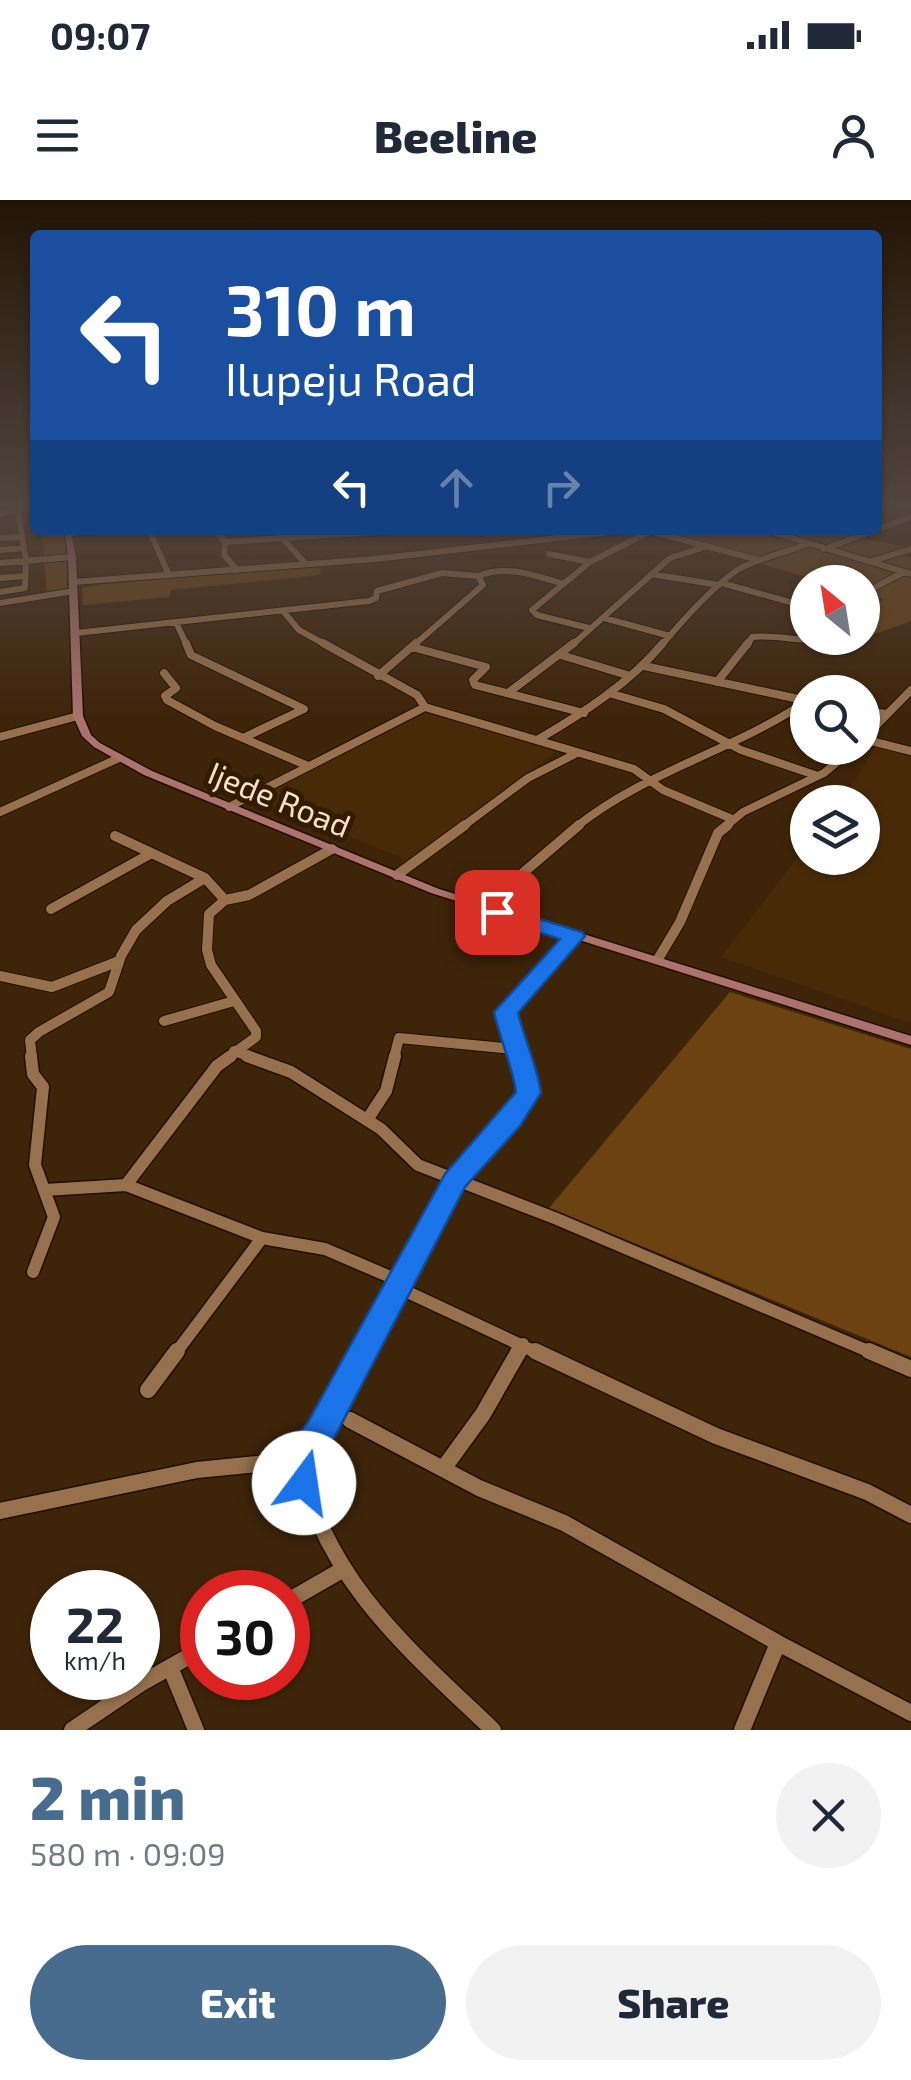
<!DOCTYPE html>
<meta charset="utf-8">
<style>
body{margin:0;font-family:"Exo 2",sans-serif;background:#f2f2f3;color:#1f2937;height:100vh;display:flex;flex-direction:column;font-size:38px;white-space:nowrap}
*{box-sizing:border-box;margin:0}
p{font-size:32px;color:#747a83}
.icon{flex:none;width:55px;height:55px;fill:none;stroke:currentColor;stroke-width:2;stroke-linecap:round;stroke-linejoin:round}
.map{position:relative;height:1530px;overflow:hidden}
.details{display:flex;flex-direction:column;background:#fff;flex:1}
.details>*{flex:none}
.hud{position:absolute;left:30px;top:30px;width:852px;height:305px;border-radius:10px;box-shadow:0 2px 8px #0004;background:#1a4fa0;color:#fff;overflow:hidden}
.needle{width:65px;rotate:330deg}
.buttons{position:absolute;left:790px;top:365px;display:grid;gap:20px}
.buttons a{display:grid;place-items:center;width:90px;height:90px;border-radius:50%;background:#fff;box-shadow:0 2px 8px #0004;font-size:50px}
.speed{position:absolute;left:30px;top:1370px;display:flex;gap:20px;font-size:50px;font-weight:700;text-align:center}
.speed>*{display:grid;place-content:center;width:130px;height:130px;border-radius:50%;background:#fff;box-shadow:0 2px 8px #0004;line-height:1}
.speed small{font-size:25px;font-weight:400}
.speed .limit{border:15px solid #d22;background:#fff;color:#111}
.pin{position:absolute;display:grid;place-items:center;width:85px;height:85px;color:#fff;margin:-42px;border-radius:20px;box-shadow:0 5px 15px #0006}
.me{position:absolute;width:110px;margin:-55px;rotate:14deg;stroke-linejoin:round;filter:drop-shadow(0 0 8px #0008)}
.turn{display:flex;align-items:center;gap:35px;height:210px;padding:0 30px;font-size:45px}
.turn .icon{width:130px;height:130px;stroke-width:2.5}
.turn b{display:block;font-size:70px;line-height:85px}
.lanes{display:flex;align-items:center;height:95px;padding:0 30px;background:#0003;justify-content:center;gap:50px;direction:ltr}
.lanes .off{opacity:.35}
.round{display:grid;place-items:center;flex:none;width:105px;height:105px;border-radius:52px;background:#f2f2f3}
.headline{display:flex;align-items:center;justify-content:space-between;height:170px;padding:0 30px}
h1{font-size:60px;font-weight:800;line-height:75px;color:#486c8e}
.primary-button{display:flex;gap:20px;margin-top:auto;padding:20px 30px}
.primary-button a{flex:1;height:115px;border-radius:60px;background:#486c8e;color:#fff;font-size:40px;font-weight:800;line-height:115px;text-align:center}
.primary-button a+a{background:#f2f2f3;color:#1f2937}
.status{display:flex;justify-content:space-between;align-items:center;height:70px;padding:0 50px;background:#fff;direction:ltr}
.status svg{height:28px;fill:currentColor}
header{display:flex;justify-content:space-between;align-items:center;height:130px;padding:0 30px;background:#fff;font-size:45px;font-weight:800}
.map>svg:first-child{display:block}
.built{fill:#482a08}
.green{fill:#6d4211}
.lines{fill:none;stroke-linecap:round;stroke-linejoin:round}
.minor-far4-casing{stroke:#200f00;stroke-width:8}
.minor-far3-casing{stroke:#200f00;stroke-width:10}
.minor-far2-casing{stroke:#200f00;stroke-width:12}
.minor-far1-casing{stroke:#200f00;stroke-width:15}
.minor-casing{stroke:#200f00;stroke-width:19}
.major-casing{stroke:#200f00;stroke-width:3}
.minor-far4{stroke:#97714e;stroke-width:6}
.minor-far3{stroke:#97714e;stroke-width:8}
.minor-far2{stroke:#97714e;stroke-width:10}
.minor-far1{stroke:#97714e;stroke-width:12}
.minor{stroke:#97714e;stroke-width:16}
.major{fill:#ab726e;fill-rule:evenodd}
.route{fill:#1a73e8;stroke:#114b97;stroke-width:2.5}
.labels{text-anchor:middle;stroke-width:10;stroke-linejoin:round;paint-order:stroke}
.street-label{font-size:32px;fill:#f4dfcc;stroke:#331b00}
</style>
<div class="status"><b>09:07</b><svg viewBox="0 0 49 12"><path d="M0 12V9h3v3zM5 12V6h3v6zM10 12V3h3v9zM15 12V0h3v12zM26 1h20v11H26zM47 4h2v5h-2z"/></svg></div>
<header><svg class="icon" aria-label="menu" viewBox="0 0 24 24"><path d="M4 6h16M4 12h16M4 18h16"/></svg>Beeline<svg class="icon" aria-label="person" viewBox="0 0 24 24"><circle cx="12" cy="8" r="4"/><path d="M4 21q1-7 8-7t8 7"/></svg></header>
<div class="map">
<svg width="911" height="1530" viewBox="0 0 911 1530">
<rect width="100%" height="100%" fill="#3e2409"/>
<path class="built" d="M423,510L556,552L410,661L255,599Z
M875,547L911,555V823L721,757L807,645L808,658H862V602H841Z"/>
<path class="green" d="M42,330H64L69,388L47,393Z
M643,330H819L907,347L893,353L911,358V421L866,437L863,435V414L883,399L863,393L862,382H825Z
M320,363L321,375L171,390L169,397L83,405L82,388L97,385Z
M730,792L911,849V1157L549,1008Z"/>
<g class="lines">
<defs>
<path id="minor-far4" d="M0,314L35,306
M878,329L911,317
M149,330L169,375
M215,330L225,342L224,355L237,370
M646,330L759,360
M765,330L911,374
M68,333L112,330
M0,338L22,337
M283,339L306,364
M225,342L406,330
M824,349L876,330
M0,350L24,348
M549,354L590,362
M869,362L911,349
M0,363L72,357
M651,374L719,385
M0,378L25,376
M74,382L375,359L627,330
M725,384L808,407
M0,392L25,388L26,361L18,312
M862,394L904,372
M0,403L74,391
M283,411L299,430L328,446
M604,418L670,436
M176,422L187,446
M589,428L537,415L532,410L590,362L651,331
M76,433L369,401L376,398L377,391L442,373L478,376
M413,446L483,385L478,376C507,364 535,376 564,384
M571,446L670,358L705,347
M661,446C684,419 706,394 733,373C748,361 788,352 807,344
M747,446L752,437C775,434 819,445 832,438"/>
<path id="minor-far3" d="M186,443L191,455L304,509L243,538
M323,443L417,495L425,507
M412,447L486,467L473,480L475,485L584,513
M561,455L627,475
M644,466L808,501
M164,473L176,488L165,496L167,500L215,526L308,566
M378,476L416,443
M717,482L748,443
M508,493L574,443
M609,493L664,509L741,550L818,576
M862,511L887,514
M0,537L78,516
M863,539L911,551
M537,540C582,514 630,483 663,443
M862,540L911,490
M229,607L425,507L634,569L663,590L732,619
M0,612L119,558
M462,627L528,578L575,554
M576,627C646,571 733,551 807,501
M725,627L743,612L824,573L854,548"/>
<path id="minor-far2" d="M115,636L205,678L225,700L249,695L332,649
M397,675L465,625
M225,700L209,714L207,750L211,765L256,831V837L227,858
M482,708L579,625
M51,709L150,654
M658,759L680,722L718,633L728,625
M0,776L52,787L119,761
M164,821L234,801
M234,851L254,858
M32,858L30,840L39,832L109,792L121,756L136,730L167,701L205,678
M394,858L399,838L514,849
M521,858L506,812L574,736"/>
<path id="minor-far1" d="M31,856L33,874L43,887L35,965L54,1017L33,1072
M247,856L291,872L381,929L418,965L557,1019L875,1154
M367,920L386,891L395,856
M126,985L217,866L231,856
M45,990L126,985L262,1038L325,1049L402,1082
M399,1088L540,1154
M175,1154L262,1038
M362,1154L455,981L524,904L527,881L521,856
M517,1154L523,1144"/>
<path id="minor" d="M363,1151L320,1232L298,1260C328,1383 405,1446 493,1530
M535,1151L716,1236L867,1292L911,1315
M869,1151L911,1169
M148,1190L177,1151
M350,1220L479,1288L564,1323L778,1443
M443,1269L483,1214L519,1151
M0,1311L197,1270L298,1260
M288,1401L342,1370
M170,1467L196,1530
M72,1530L140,1484L202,1449
M742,1530L778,1443L911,1513"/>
<path id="major" d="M65,330H71L76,357L83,516L91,535L100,543L152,571L439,689L911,836V845L431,693L144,575L94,547L82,536L73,516L68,357Z"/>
</defs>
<use href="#minor-far4" class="minor-far4-casing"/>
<use href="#minor-far3" class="minor-far3-casing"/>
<use href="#minor-far2" class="minor-far2-casing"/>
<use href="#minor-far1" class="minor-far1-casing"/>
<use href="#minor" class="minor-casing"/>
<use href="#major" class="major-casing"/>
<use href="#minor-far4" class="minor-far4"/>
<use href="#minor-far3" class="minor-far3"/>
<use href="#minor-far2" class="minor-far2"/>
<use href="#minor-far1" class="minor-far1"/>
<use href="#minor" class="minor"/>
<use href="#major" class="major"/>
</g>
<linearGradient id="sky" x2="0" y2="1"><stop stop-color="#221405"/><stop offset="0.59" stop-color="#52453e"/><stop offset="1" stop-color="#52453e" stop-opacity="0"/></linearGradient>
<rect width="911" height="517" fill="url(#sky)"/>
<path class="route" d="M497,706L582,732L585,736L518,813C525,841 537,865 541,893L520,926L465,987L332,1242L316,1263L321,1283L316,1294L304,1298L291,1294C276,1261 287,1248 308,1222L445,974L516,892C512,864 500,840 494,812L560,739L490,717L486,712Z"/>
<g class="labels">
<g class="street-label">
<text transform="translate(279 600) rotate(22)" y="11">Ijede Road</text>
</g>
</g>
</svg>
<div class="buttons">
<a><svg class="needle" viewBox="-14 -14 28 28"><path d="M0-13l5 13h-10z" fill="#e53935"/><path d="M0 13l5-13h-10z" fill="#747a83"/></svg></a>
<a><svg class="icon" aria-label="search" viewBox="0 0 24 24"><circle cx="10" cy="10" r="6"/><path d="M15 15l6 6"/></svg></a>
<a><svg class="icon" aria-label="layers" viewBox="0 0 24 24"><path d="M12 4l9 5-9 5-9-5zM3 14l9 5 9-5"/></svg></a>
</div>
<div class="speed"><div>22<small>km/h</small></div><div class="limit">30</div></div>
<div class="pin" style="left:497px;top:712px;background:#d93025"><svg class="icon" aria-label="arrive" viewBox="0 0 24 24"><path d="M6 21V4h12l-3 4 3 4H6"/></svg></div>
<svg class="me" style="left:304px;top:1283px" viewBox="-20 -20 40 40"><circle r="19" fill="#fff"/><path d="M0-13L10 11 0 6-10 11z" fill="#1a73e8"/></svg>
<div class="hud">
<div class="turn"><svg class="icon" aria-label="left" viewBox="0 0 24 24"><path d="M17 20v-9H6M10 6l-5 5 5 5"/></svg><div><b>310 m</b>Ilupeju Road</div></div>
<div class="lanes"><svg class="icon" aria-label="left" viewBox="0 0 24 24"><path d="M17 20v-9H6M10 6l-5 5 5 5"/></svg><svg class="icon off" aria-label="ahead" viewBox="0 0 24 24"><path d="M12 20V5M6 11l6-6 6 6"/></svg><svg class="icon off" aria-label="right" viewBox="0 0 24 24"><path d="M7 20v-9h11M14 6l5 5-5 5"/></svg></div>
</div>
</div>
<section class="details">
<div class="headline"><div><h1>2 min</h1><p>580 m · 09:09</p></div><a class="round"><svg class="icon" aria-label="close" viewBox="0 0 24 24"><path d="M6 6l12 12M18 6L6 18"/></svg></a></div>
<div class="primary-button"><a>Exit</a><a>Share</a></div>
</section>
